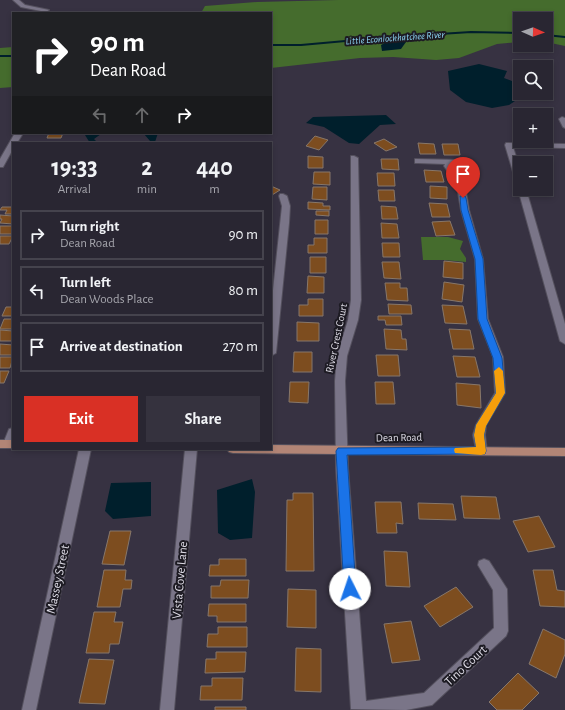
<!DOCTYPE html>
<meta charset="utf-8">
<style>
body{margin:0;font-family:"Alegreya Sans",sans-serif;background:#35323e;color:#f1f3f6;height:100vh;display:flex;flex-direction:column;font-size:15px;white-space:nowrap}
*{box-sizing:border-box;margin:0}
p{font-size:13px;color:#a5a5ac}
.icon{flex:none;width:22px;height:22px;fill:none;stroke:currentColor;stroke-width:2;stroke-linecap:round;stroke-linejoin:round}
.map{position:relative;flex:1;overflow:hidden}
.drawer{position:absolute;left:12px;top:142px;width:260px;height:308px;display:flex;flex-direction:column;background:#292632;border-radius:0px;box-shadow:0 2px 6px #0003,0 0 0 1px #45434d}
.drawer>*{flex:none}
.guide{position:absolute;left:12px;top:12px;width:260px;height:122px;border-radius:0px;box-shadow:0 2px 6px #0003,0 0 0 1px #45434d;background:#202124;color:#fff;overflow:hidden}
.needle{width:26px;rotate:92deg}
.controls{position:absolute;left:513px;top:12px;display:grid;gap:8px}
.controls a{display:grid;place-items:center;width:40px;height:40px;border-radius:0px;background:#292632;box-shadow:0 2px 6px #0003,0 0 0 1px #45434d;font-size:20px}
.pin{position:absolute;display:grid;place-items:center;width:34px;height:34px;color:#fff;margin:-41px -17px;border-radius:50% 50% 50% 0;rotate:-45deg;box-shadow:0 0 4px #0007}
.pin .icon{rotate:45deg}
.me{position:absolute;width:44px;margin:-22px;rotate:356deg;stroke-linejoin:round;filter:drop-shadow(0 0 3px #0008)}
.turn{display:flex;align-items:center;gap:14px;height:84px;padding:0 12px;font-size:18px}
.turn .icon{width:52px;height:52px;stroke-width:2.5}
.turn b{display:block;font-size:28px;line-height:34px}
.lanes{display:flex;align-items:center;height:38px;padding:0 12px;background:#0003;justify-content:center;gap:20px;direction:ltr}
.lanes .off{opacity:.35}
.eta{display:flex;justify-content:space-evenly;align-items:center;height:68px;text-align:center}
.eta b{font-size:24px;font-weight:700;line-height:28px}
.primary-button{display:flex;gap:8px;margin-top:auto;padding:8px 12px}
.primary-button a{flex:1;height:46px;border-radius:0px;background:#d93025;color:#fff;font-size:16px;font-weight:700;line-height:46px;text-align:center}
.primary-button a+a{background:#35323e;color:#f1f3f6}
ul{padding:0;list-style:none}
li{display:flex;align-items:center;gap:12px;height:50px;margin:0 8px 6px;padding:0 4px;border:2px solid #45434d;border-radius:0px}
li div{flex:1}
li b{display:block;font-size:15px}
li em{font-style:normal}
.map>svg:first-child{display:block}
.green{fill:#456c2d}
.water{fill:#001f2c}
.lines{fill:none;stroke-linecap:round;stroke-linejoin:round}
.stream{stroke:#001f2c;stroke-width:2}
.building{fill:#7d4d1f;stroke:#87776a}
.minor-casing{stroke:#54505d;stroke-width:2}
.major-casing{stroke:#54505d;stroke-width:2}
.minor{fill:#7a7588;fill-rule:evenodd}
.major{fill:#b28576;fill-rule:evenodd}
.route{fill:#1a73e8;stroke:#114b97}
.slow{fill:#f59e0b}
.labels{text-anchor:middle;stroke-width:4;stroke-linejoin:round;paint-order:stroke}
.far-water-label{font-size:10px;font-style:italic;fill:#8ed6f6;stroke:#1d1b23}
.street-label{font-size:11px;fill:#dedce6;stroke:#1d1b23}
.near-street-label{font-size:13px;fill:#dedce6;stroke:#1d1b23}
</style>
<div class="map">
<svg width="565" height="710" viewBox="0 0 565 710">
<rect width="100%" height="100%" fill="#373242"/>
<path class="green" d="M338,0H565V46L546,42V19H520V42L497,44L459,58L436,60L393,57L360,58L271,68V13H201L205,6L257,2Z
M13,47V87L0,88V48Z
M421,237H448L463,241L460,249L466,258V262L444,260H423Z"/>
<path class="water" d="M411,35L401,49L382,51L381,45L398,36Z
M479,64L507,71L504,78L520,84V93H527L509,105L492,108L466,102L450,90L448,71Z
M386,115L396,124L380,125L359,144L349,143L324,127L306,123L313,117Z
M87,133H158L155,142L150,141L144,134H101L94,139L98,143H90L85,135Z
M252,479L255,492L252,538L230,540L218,533L217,490Z
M151,482V516L113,519L105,511L111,483Z"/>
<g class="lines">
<path class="stream" d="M546,35L565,37
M408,36L471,32L520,33
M271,45H301L401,36
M0,56H13"/>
</g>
<path class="building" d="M49,133H63L61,138H47Z
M315,136L328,140L319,150L306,146Z
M384,139L397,147L386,151L374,143Z
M418,143L434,144L436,154H420Z
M442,144H458L460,155H444Z
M308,156L323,157V168H308Z
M381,159H398L399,170L382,169Z
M424,170L441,171L444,182H426Z
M314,172H330V185L313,184Z
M377,173H394L395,186H378Z
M271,186L280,190L272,195Z
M430,186L447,187V199L430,198Z
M313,187H327V200L312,199Z
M378,190H394L395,201H379Z
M308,202L323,203V206H330V210L308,209Z
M429,203L447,204L450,217H432Z
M381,206L396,207L398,219H382Z
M2,207H13V214H5L7,210H0Z
M316,211H329V216L316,215Z
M0,215L13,216V224L0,223L2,219H0Z
M315,220H328V234H315Z
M450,221L455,235L436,236L432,222Z
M381,223L397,224L399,238H382Z
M0,226H13V234H0Z
M0,236H13L9,244H0Z
M314,238H327V253H308V245H314Z
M382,243H399L400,257H383Z
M310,257H326V273H310Z
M444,261L463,263V279L443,277Z
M382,262H399L401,279L384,278Z
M308,276L324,277V293H307Z
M444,282L464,285L462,302L442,299Z
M385,283H400V288H407L408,301L387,300Z
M308,299H323V316H299V305H308Z
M388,304L411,305L412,314H389Z
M442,305L463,306L467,324L445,323Z
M6,307H13V316H2Z
M378,316H401L402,325H386L385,320H378Z
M4,319H13V329H0Z
M297,322L319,323V341H297Z
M384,329L401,330L402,339H406L407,350L386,349Z
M449,329L470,330L474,349H453Z
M0,330L13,331V341H0Z
M0,344L13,345V355H0Z
M294,352H312V372H293Z
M376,355H398L400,376H378Z
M453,356L475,357L480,377H457Z
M0,357H13L10,368H0Z
M0,371H9L4,383H0Z
M290,382H309L308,403L289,402Z
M375,382H393L395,404H376Z
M456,383L480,385L481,408L457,405Z
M293,493H313L314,571H286L287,500H293Z
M461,496L496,497L500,519L464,518Z
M375,502H401L403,524L396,523L397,533H377Z
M418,503L453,504L456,520L419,519Z
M539,516L555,547L528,552L513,521Z
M110,531H131L124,565L102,564Z
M384,551L407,552L410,587L386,586Z
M219,559H246V576H209L210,565H219Z
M104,570H126L125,580H132L131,589H123L120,607H97Z
M533,570H553L557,590L565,591V607L540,606Z
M221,580H249L248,598H211V586H220Z
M456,587L473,607L440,627L424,606Z
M288,589L316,590V628L287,627Z
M209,604H246V622H217V616H208Z
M94,612H116L114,622H123L119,644H110L109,653H86Z
M411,621L420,660L392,663L384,624Z
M218,627H247V647H207L208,634H218Z
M543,629L565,640V654L556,678L529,664Z
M296,648L321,649V692L295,691Z
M216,652H246L245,672L205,673L206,659H216Z
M89,659L114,660L105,704L79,703Z
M518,673L539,693L522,710H497L489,702Z
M212,678H243L242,700H200L201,686H212Z
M215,707H246V710H215Z"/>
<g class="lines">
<defs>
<path id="minor" d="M13,0H19L25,5L49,10L46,12L21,7Z
M562,117L565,118V128L563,127L559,119Z
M15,133H19L22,135L17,143H13V149L3,167H0V159Z
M506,143L565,144V148L513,147L520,169V184L516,182L505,145Z
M351,156H354L358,158L361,300L358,320L347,356L345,381L348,468L366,701L424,693L494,628L493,590L478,565L479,561L484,559L489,561L507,589L508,631L506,636L432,705L406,710L351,709L336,468L335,381L337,356L348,320L351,300Z
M415,159L463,160L470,163L473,170L465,186L469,210L483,259L488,319L503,357L505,393L486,425L485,435L487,451L485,454L481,455L477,454L473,435L476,425L495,393L493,357L478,319L475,259L461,210L457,186L444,166L445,164L418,163H415ZM453,164C459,164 463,163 465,170L460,179L452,166Z
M519,187L520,189H526L565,324V344L560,341L518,189Z
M280,194H283L287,196L290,206L289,223L276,353L271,356V309L282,206L279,196Z
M13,428V447L9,448L5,447L3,444L9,429Z
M79,449H91L36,710H22Z
M185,449H197L174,710H160Z"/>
<path id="major" d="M0,440H13V448H0Z
M271,445L565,448V456L233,453L229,452L227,449H271Z"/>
</defs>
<use href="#minor" class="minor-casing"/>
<use href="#major" class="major-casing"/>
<use href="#minor" class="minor"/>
<use href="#major" class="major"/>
</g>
<path class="route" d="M460,196H465L466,198L468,210L483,259L487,319L502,358L505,393L486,426L484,435L486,451L485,454L347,455L356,589L354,593L350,594L346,593L344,589L336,451L338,448L476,447L474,435L476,425L496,393L493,358L478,319L475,259L461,210Z"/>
<path class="slow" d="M499,367L503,371L505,393L486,426L484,435L486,451L485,454L481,455L455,453L454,450L455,448L476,447L474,435L476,425L496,393L494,371Z"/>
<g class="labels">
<g class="far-water-label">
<text transform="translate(395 37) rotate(-4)" y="4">Little Econlockhatchee River</text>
</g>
<g class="street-label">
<text transform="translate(336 338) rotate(-78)" y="4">River Crest Court</text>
<text transform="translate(399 437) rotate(-1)" y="4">Dean Road</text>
</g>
<g class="near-street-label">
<text transform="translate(57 579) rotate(-78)" y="5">Massey Street</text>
<text transform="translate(179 580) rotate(-85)" y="5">Vista Cove Lane</text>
<text transform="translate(465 665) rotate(-43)" y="5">Tino Court</text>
</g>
</g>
</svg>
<div class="controls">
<a><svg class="needle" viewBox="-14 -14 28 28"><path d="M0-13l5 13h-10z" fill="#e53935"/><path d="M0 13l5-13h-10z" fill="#a5a5ac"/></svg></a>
<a><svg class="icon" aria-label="search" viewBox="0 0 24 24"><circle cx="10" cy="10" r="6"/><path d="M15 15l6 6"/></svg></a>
<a>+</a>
<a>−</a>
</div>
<div class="pin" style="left:463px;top:198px;background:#d93025"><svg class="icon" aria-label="arrive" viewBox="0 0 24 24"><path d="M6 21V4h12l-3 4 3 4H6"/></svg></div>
<svg class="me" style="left:350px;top:589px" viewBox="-20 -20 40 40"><circle r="19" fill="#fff"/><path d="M0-13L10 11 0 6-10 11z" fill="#1a73e8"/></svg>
<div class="guide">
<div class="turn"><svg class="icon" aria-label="right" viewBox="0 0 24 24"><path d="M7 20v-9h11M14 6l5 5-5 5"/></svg><div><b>90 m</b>Dean Road</div></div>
<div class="lanes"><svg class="icon off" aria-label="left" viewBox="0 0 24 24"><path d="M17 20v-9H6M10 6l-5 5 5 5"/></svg><svg class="icon off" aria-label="ahead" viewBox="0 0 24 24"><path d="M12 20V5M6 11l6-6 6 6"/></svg><svg class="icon" aria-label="right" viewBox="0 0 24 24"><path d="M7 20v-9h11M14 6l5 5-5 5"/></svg></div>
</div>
<section class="drawer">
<div class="eta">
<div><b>19:33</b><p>Arrival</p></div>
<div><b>2</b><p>min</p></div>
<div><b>440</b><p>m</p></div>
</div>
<ul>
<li><svg class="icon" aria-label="right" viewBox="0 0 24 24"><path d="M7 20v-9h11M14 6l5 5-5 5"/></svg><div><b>Turn right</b><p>Dean Road</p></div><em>90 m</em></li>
<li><svg class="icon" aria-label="left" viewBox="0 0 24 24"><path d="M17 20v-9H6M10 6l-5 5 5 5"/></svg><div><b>Turn left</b><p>Dean Woods Place</p></div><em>80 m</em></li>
<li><svg class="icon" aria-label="arrive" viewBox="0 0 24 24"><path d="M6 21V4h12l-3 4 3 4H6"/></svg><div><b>Arrive at destination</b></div><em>270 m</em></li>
</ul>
<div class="primary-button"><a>Exit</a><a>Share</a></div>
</section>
</div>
